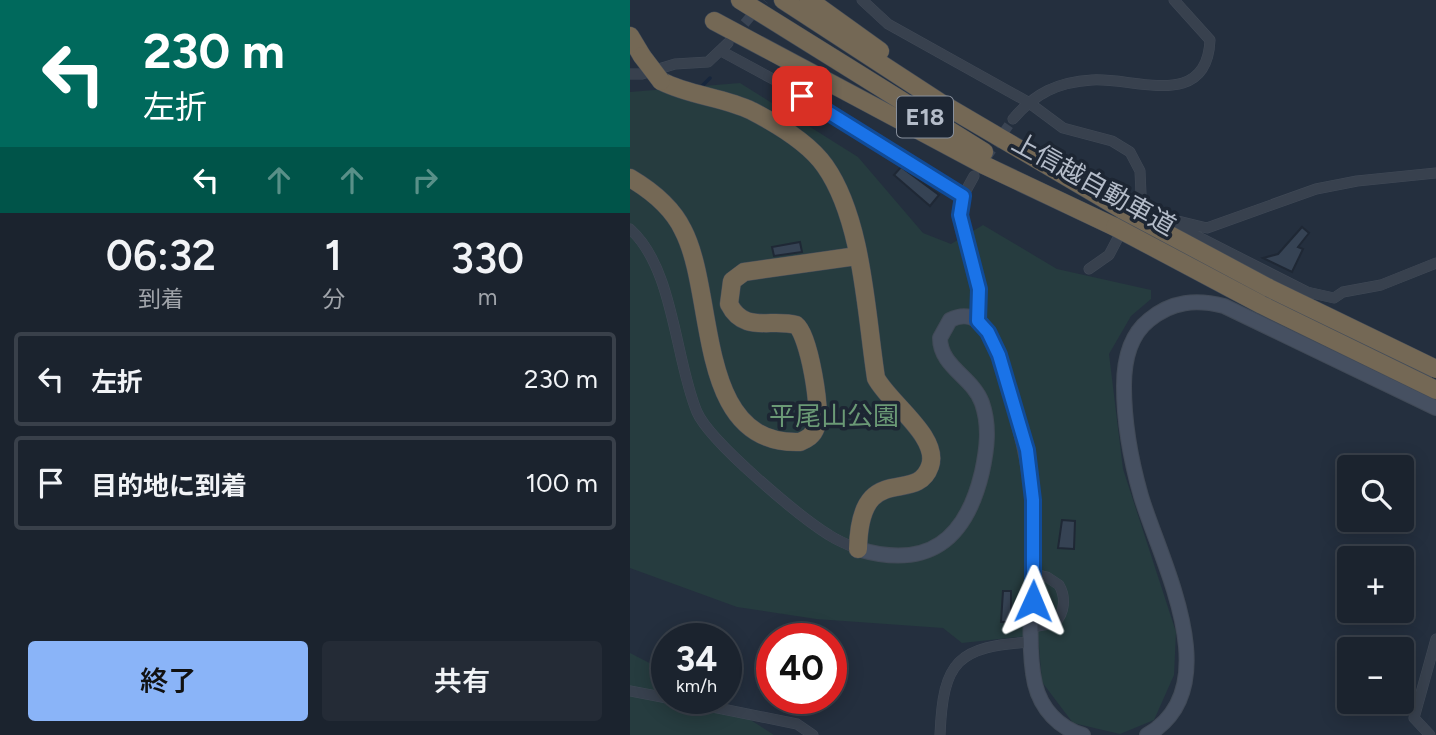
<!DOCTYPE html>
<html lang="ja">
<meta charset="utf-8">
<style>
body{margin:0;font-family:Figtree,"Noto Sans JP",sans-serif;background:#242b36;color:#f1f3f6;height:100vh;display:flex;flex-direction:column;font-size:26px;white-space:nowrap}
*{box-sizing:border-box;margin:0}
p{font-size:23px;color:#a0a4aa}
.icon{flex:none;width:38px;height:38px;fill:none;stroke:currentColor;stroke-width:2;stroke-linecap:round;stroke-linejoin:round}
.map{position:relative;flex:1;overflow:hidden}
.side{display:flex;flex-direction:column;background:#1b232e;width:630px}
.side>*{flex:none}
.guide{background:#00695c;color:#fff;overflow:hidden}
.fabs{position:absolute;left:707px;top:455px;display:grid;gap:14px}
.fabs a{display:grid;place-items:center;width:77px;height:77px;border-radius:7px;background:#1b232e;box-shadow:0 4px 18px #0003,0 0 0 2px #39404a;font-size:35px}
.speed{position:absolute;left:21px;top:623px;display:flex;gap:14px;font-size:35px;font-weight:700;text-align:center}
.speed>*{display:grid;place-content:center;width:91px;height:91px;border-radius:50%;background:#1b232e;box-shadow:0 4px 18px #0003,0 0 0 2px #39404a;line-height:1}
.speed small{font-size:18px;font-weight:400}
.speed .limit{border:10px solid #d22;background:#fff;color:#111}
.pin{position:absolute;display:grid;place-items:center;width:60px;height:60px;color:#fff;margin:-30px;border-radius:14px;box-shadow:0 4px 10px #0006}
.me{position:absolute;width:77px;margin:-38px;rotate:1deg;stroke-linejoin:round;filter:drop-shadow(0 0 5px #0008)}
.turn{display:flex;align-items:center;gap:24px;height:147px;padding:0 28px;font-size:32px}
.turn .icon{width:91px;height:91px;stroke-width:2.5}
.turn b{display:block;font-size:49px;line-height:60px}
.lanes{display:flex;align-items:center;height:66px;padding:0 28px;background:#0003;justify-content:center;gap:35px;direction:ltr}
.lanes .off{opacity:.35}
.eta{display:flex;justify-content:space-evenly;align-items:center;height:119px;text-align:center}
.eta b{font-size:42px;font-weight:600;line-height:49px}
.primary-button{display:flex;gap:14px;margin-top:auto;padding:14px 28px}
.primary-button a{flex:1;height:80px;border-radius:7px;background:#8ab4f8;color:#111;font-size:28px;font-weight:600;line-height:80px;text-align:center}
.primary-button a+a{background:#242b36;color:#f1f3f6}
ul{padding:0;list-style:none}
li{display:flex;align-items:center;gap:21px;height:94px;margin:0 14px 10px;padding:0 14px;border:4px solid #39404a;border-radius:7px}
li div{flex:1}
li b{display:block;font-size:26px}
li em{font-style:normal}
main{display:flex;flex:1;min-height:0}
.map>svg:first-child{display:block}
.green{fill:#263c3f}
.lines{fill:none;stroke-linecap:round;stroke-linejoin:round}
.stream{stroke:#17263c;stroke-width:3.5}
.building{fill:#364354;stroke:#1f2835;stroke-width:2}
.street-tunnel{stroke:#3a4453;stroke-width:10;stroke-dasharray:10 5;stroke-linecap:butt}
.street-casing{stroke:#414a57;stroke-width:11}
.secondary-casing{stroke:#414a57;stroke-width:16}
.highway-casing{stroke:#434c59;stroke-width:19}
.street{stroke:#38414e;stroke-width:10}
.secondary{stroke:#465061;stroke-width:14}
.highway{stroke:#746855;stroke-width:18}
.highway-bridge-casing{stroke:#434c59;stroke-width:19;stroke-linecap:butt}
.highway-bridge{stroke:#746855;stroke-width:18}
.route-casing{stroke:#114b97;stroke-width:18}
.route{stroke:#1a73e8;stroke-width:12}
.labels{text-anchor:middle;stroke-width:7;stroke-linejoin:round;paint-order:stroke}
.shield{fill:#1d2633;stroke:#878f9c;stroke-width:2}
.shield-label{font-size:24px;font-weight:bold;fill:#b4bcc9}
.street-label{font-size:26px;fill:#b4bcc9;stroke:#1d2633}
.park-label{font-size:26px;fill:#6b9a76;stroke:#1d2633}
</style>
<main>
<section class="side">
<div class="guide">
<div class="turn"><svg class="icon" aria-label="left" viewBox="0 0 24 24"><path d="M17 20v-9H6M10 6l-5 5 5 5"/></svg><div><b>230 m</b>左折</div></div>
<div class="lanes"><svg class="icon" aria-label="left" viewBox="0 0 24 24"><path d="M17 20v-9H6M10 6l-5 5 5 5"/></svg><svg class="icon off" aria-label="ahead" viewBox="0 0 24 24"><path d="M12 20V5M6 11l6-6 6 6"/></svg><svg class="icon off" aria-label="ahead" viewBox="0 0 24 24"><path d="M12 20V5M6 11l6-6 6 6"/></svg><svg class="icon off" aria-label="right" viewBox="0 0 24 24"><path d="M7 20v-9h11M14 6l5 5-5 5"/></svg></div>
</div>
<div class="eta">
<div><b>06:32</b><p>到着</p></div>
<div><b>1</b><p>分</p></div>
<div><b>330</b><p>m</p></div>
</div>
<ul>
<li><svg class="icon" aria-label="left" viewBox="0 0 24 24"><path d="M17 20v-9H6M10 6l-5 5 5 5"/></svg><div><b>左折</b></div><em>230 m</em></li>
<li><svg class="icon" aria-label="arrive" viewBox="0 0 24 24"><path d="M6 21V4h12l-3 4 3 4H6"/></svg><div><b>目的地に到着</b></div><em>100 m</em></li>
</ul>
<div class="primary-button"><a>終了</a><a>共有</a></div>
</section>
<div class="map">
<svg width="806" height="735" viewBox="0 0 806 735">
<rect width="100%" height="100%" fill="#242f3e"/>
<path class="green" d="M110,83L228,157L293,233L321,244L353,225L427,269L521,290V299L501,316L479,354L493,469L546,632L544,675L524,720L490,734L443,723L412,682L408,635L332,643L313,628L186,619L107,607L0,568V92Z
M0,653L37,672V698H86L144,735H0Z"/>
<g class="lines">
<path class="stream" d="M72,86L80,78"/>
</g>
<path class="building" d="M271,167L309,195L300,206L264,175Z
M672,227L679,233L668,247L673,249L662,272L633,258L648,254Z
M170,242L172,252L144,256L142,247Z
M432,520L445,521L444,549L428,548Z
M373,591H381V622H371Z"/>
<g class="lines">
<path class="street-tunnel" d="M105,35L134,0
M356,158L383,119"/>
<defs>
<path id="street" d="M232,0L258,24L398,102L433,128L482,141L500,152L510,171L511,194L479,255L459,269
M91,51L154,85L333,196
M0,74H12L45,64L78,62L98,43
M383,119C405,93 428,82 462,80C504,77 577,111 580,40L544,0
M344,176L333,196L330,215L350,289L348,321
M537,221L677,292L704,298L713,292L751,285L806,263
M521,227L544,220L577,228L686,189L727,181L806,173
M0,229C44,268 45,360 67,412C80,442 170,517 199,535C208,541 218,545 228,549
M402,627L425,623C435,612 436,597 429,585L417,577L404,574
M0,691L37,698
M38,698L167,724L183,735
M310,735C313,661 327,646 402,642
M800,735L784,718L806,639"/>
<path id="secondary" d="M228,549C298,570 336,540 352,472C357,449 360,426 352,403C343,377 310,367 310,338L320,320C352,304 366,344 373,368C388,418 402,466 404,519C405,566 395,640 405,684C411,709 429,728 453,735
M517,735C600,688 530,560 511,496C501,461 494,423 494,386C494,361 499,336 519,320C542,301 566,299 594,306L806,408"/>
<path id="highway" d="M110,0L354,152
M153,0L311,103L493,210
M179,0L250,51
M84,21L354,165L485,227
M0,36L12,56
M31,81C60,96 93,97 122,111C147,124 179,143 195,166C233,220 236,314 246,378C259,403 310,437 300,466C286,507 230,457 228,549
M0,178C22,191 42,207 53,230C87,295 64,446 170,442C177,439 183,436 186,427C192,411 179,335 166,325C141,318 114,334 99,304L102,281L114,272L227,256"/>
</defs>
<use href="#street" class="street-casing"/>
<use href="#secondary" class="secondary-casing"/>
<use href="#highway" class="highway-casing"/>
<use href="#street" class="street"/>
<use href="#secondary" class="secondary"/>
<use href="#highway" class="highway"/>
<defs>
<path id="highway-bridge" d="M12,56L31,81
M493,210L639,288L806,369
M485,227L632,305L806,390"/>
</defs>
<use href="#highway-bridge" class="highway-bridge-casing"/>
<use href="#highway-bridge" class="highway-bridge"/>
</g>
<g class="lines">
<defs>
<path id="route" d="M172,96L333,196L330,215L349,289L348,321L358,332L369,355L397,450L403,500V601"/>
</defs>
<use href="#route" class="route-casing"/>
<use href="#route" class="route"/>
</g>
<g class="labels">
<rect class="shield" x="267" y="96.5" width="56" height="41" rx="5"/>
<g class="shield-label">
<text x="295" y="125">E18</text>
</g>
<g class="street-label">
<text transform="translate(464 184) rotate(29)" y="9">上信越自動車道</text>
</g>
<g class="park-label">
<text x="204" y="425">平尾山公園</text>
</g>
</g>
</svg>
<div class="fabs">
<a><svg class="icon" aria-label="search" viewBox="0 0 24 24"><circle cx="10" cy="10" r="6"/><path d="M15 15l6 6"/></svg></a>
<a>+</a>
<a>−</a>
</div>
<div class="speed"><div>34<small>km/h</small></div><div class="limit">40</div></div>
<div class="pin" style="left:172px;top:96px;background:#d93025"><svg class="icon" aria-label="arrive" viewBox="0 0 24 24"><path d="M6 21V4h12l-3 4 3 4H6"/></svg></div>
<svg class="me" style="left:403px;top:601px" viewBox="-20 -20 40 40"><path d="M0-17L14 15 0 8-14 15z" fill="#1a73e8" stroke="#fff" stroke-width="4"/></svg>
</div>
</main>
